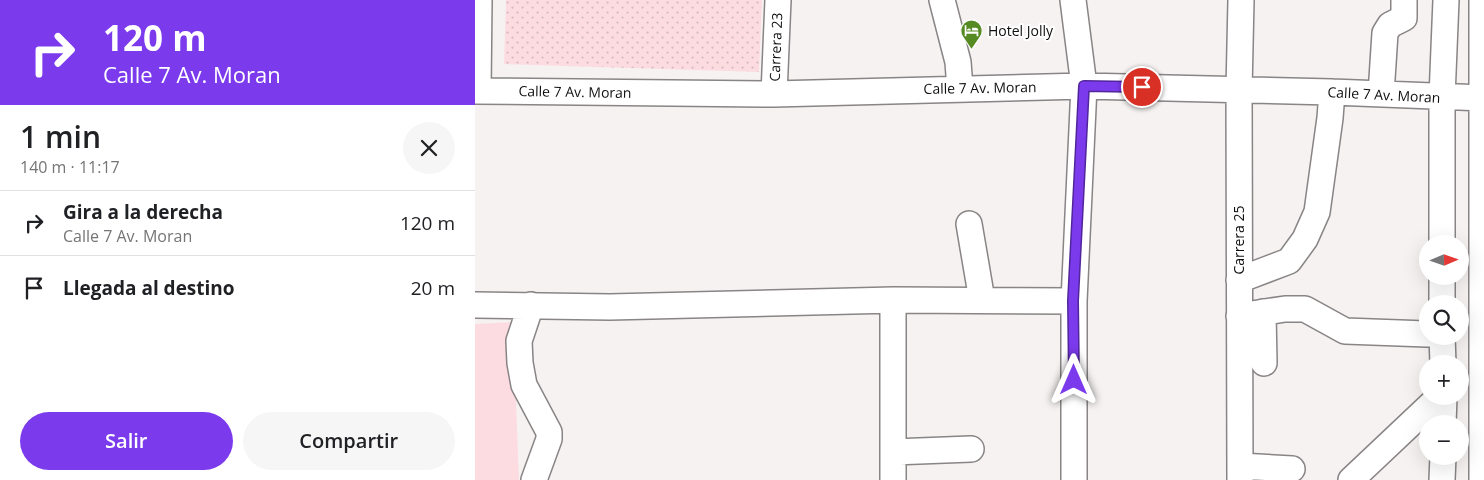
<!DOCTYPE html>
<html lang="es">
<meta charset="utf-8">
<style>
body{margin:0;font-family:"Open Sans",sans-serif;background:#f6f6f6;color:#202124;height:100vh;display:flex;flex-direction:column;font-size:19px;white-space:nowrap}
*{box-sizing:border-box;margin:0}
p{font-size:16px;color:#757577}
.icon{flex:none;width:28px;height:28px;fill:none;stroke:currentColor;stroke-width:2;stroke-linecap:round;stroke-linejoin:round}
.map{position:relative;flex:1;overflow:hidden}
.sheet{display:flex;flex-direction:column;background:#fff;width:475px}
.sheet>*{flex:none}
.guide{background:#7c3aed;color:#fff;overflow:hidden}
.needle{width:32px;rotate:88deg}
.fabs{position:absolute;left:944px;top:235px;display:grid;gap:10px}
.fabs a{display:grid;place-items:center;width:50px;height:50px;border-radius:50%;background:#fff;box-shadow:0 5px 20px #0002;font-size:25px}
.pin{position:absolute;display:grid;place-items:center;width:42px;height:42px;color:#fff;margin:-21px;border:2px solid #fff;border-radius:50%;box-shadow:0 1px 5px #0007}
.me{position:absolute;width:55px;margin:-28px;rotate:0deg;stroke-linejoin:round;filter:drop-shadow(0 0 4px #0008)}
.turn{display:flex;align-items:center;gap:18px;height:105px;padding:0 20px;font-size:22px}
.turn .icon{width:65px;height:65px;stroke-width:2.5}
.turn b{display:block;font-size:35px;line-height:42px}
.round{display:grid;place-items:center;flex:none;width:52px;height:52px;border-radius:26px;background:#f6f6f6}
.head{display:flex;align-items:center;justify-content:space-between;height:85px;padding:0 20px}
h1{font-size:30px;font-weight:600;line-height:38px}
.action{display:flex;gap:10px;margin-top:auto;padding:10px 20px}
.action a{flex:1;height:58px;border-radius:30px;background:#7c3aed;color:#fff;font-size:20px;font-weight:600;line-height:58px;text-align:center}
.action a+a{background:#f6f6f6;color:#202124}
ul{padding:0;list-style:none}
li{display:flex;align-items:center;gap:15px;height:65px;padding:0 20px;border-top:1px solid #e0e0e0}
li div{flex:1}
li b{display:block;font-size:19px}
li em{font-style:normal}
main{display:flex;flex:1;min-height:0}
.map>svg:first-child{display:block}
.grass{fill:url(#grass-dots)}
.park{fill:#fcdce1}
.lines{fill:none;stroke-linecap:round;stroke-linejoin:round}
.minor-casing{stroke:#898485;stroke-width:28}
.minor{stroke:#fff;stroke-width:25}
.route-casing{stroke:#51269a;stroke-width:12}
.route{stroke:#7c3aed;stroke-width:9}
.labels{text-anchor:middle;stroke-width:4;stroke-linejoin:round;paint-order:stroke}
.poi-label{font-size:14px;fill:#100f0f;stroke:#fff;text-anchor:start}
.street-label{font-size:14px;fill:#100f0f;stroke:#fff}
</style>
<main>
<section class="sheet">
<div class="guide">
<div class="turn"><svg class="icon" aria-label="right" viewBox="0 0 24 24"><path d="M7 20v-9h11M14 6l5 5-5 5"/></svg><div><b>120 m</b>Calle 7 Av. Moran</div></div>
</div>
<div class="head"><div><h1>1 min</h1><p>140 m · 11:17</p></div><a class="round"><svg class="icon" aria-label="close" viewBox="0 0 24 24"><path d="M6 6l12 12M18 6L6 18"/></svg></a></div>
<ul>
<li><svg class="icon" aria-label="right" viewBox="0 0 24 24"><path d="M7 20v-9h11M14 6l5 5-5 5"/></svg><div><b>Gira a la derecha</b><p>Calle 7 Av. Moran</p></div><em>120 m</em></li>
<li><svg class="icon" aria-label="arrive" viewBox="0 0 24 24"><path d="M6 21V4h12l-3 4 3 4H6"/></svg><div><b>Llegada al destino</b></div><em>20 m</em></li>
</ul>
<div class="action"><a>Salir</a><a>Compartir</a></div>
</section>
<div class="map">
<svg width="1009" height="480" viewBox="0 0 1009 480">
<defs>
<pattern id="grass-dots" width="8" height="8" patternUnits="userSpaceOnUse" patternTransform="scale(1.25)"><rect width="8" height="8" fill="#fcdce1"/><path d="M2 2h.1M6 6h.1" fill="none" stroke="#d7bcc0" stroke-width="1.8" stroke-linecap="round"/></pattern>
</defs>
<rect width="100%" height="100%" fill="#f6f2f2"/>
<path class="grass" d="M31,0H287L284,72L29,64Z"/>
<path class="park" d="M38,322L44,480H0V324Z"/>
<g class="lines">
<defs>
<path id="minor" d="M467,0L483,62L485,89
M598,0L609,86L599,301V480
M0,91L299,94L609,86L857,92L1009,98
M3,91L4,0
M299,94L303,0
M906,94L910,33L915,25L929,18V0
M494,224L507,300
M967,244V97L971,0
M967,276V304
M764,280L814,261L830,239L842,212L855,118L857,92
M418,300V480
M0,305L135,307L418,300L599,301
M56,305L44,341L45,363L49,385L74,432V439L59,480
M788,312L789,363
M764,316L810,309H830L870,331L952,334
M967,336L968,364
M968,424L969,396
M418,452L496,449
M765,466L817,469
M765,480L764,90L766,0
M876,480L965,396
M967,480L968,456
M1007,480V0"/>
</defs>
<use href="#minor" class="minor-casing"/>
<use href="#minor" class="minor"/>
</g>
<g class="lines">
<defs>
<path id="route" d="M599,380L598,301L609,86L667,87"/>
</defs>
<use href="#route" class="route-casing"/>
<use href="#route" class="route"/>
</g>
<defs>
<symbol id="hotel-pin" viewBox="-11 -11 22 30"><path d="M0 17L-7.5 6A9.5 9.5 0 1 1 7.5 6Z" fill="#568a22" stroke="#fff"/><path d="M-6-4.5h1.5V1H6V5H4.5V3h-9V5H-6ZM-4 0a1.8 1.8 0 1 1 3.6 0ZM.5 0V-2.5h3Q6-2.5 6 0Z" fill="#fff"/></symbol>
</defs>
<g fill-rule="evenodd">
<use href="#hotel-pin" x="484" y="18" width="25" height="34"/>
</g>
<g class="labels">
<g class="poi-label">
<text x="513" y="36">Hotel Jolly</text>
</g>
<g class="street-label">
<text transform="translate(301 47) rotate(-88)" y="5">Carrera 23</text>
<text transform="translate(505 88) rotate(-1)" y="5">Calle 7 Av. Moran</text>
<text transform="translate(100 92) rotate(1)" y="5">Calle 7 Av. Moran</text>
<text transform="translate(909 95) rotate(3)" y="5">Calle 7 Av. Moran</text>
<text transform="translate(764 240) rotate(-90)" y="5">Carrera 25</text>
</g>
</g>
</svg>
<div class="fabs">
<a><svg class="needle" viewBox="-14 -14 28 28"><path d="M0-13l5 13h-10z" fill="#e53935"/><path d="M0 13l5-13h-10z" fill="#757577"/></svg></a>
<a><svg class="icon" aria-label="search" viewBox="0 0 24 24"><circle cx="10" cy="10" r="6"/><path d="M15 15l6 6"/></svg></a>
<a>+</a>
<a>−</a>
</div>
<div class="pin" style="left:667px;top:87px;background:#d93025"><svg class="icon" aria-label="arrive" viewBox="0 0 24 24"><path d="M6 21V4h12l-3 4 3 4H6"/></svg></div>
<svg class="me" style="left:599px;top:380px" viewBox="-20 -20 40 40"><path d="M0-17L14 15 0 8-14 15z" fill="#7c3aed" stroke="#fff" stroke-width="4"/></svg>
</div>
</main>
